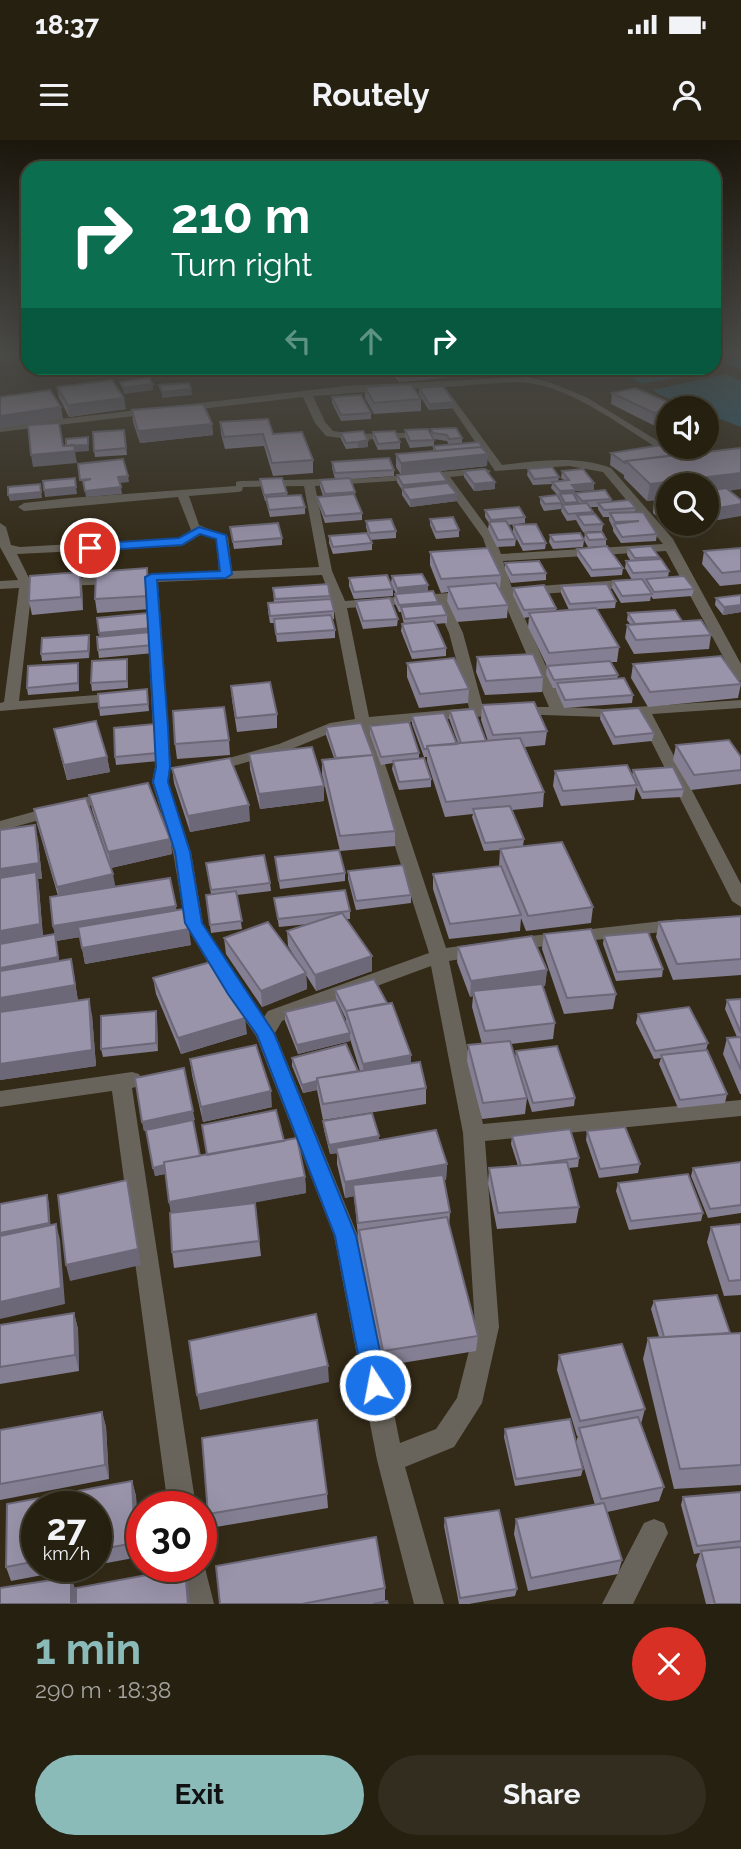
<!DOCTYPE html>
<meta charset="utf-8">
<style>
body{margin:0;font-family:Raleway,sans-serif;background:#322d1f;color:#f1f3f6;height:100vh;display:flex;flex-direction:column;font-size:26px;white-space:nowrap}
*{box-sizing:border-box;margin:0}
p{font-size:23px;color:#a4a39f}
.icon{flex:none;width:38px;height:38px;fill:none;stroke:currentColor;stroke-width:2;stroke-linecap:round;stroke-linejoin:round}
.map{position:relative;height:1464px;overflow:hidden}
.sheet{display:flex;flex-direction:column;background:#262011;flex:1}
.sheet>*{flex:none}
.banner{position:absolute;left:21px;top:21px;width:700px;height:214px;border-radius:21px;box-shadow:0 7px 28px #0002,0 0 0 2px #423e31;background:#0b6e4f;color:#fff;overflow:hidden}
.tools{position:absolute;left:656px;top:256px;display:grid;gap:14px}
.tools a{display:grid;place-items:center;width:63px;height:63px;border-radius:50%;background:#262011;box-shadow:0 7px 28px #0002,0 0 0 2px #423e31;font-size:35px}
.speed{position:absolute;left:21px;top:1351px;display:flex;gap:14px;font-size:35px;font-weight:700;text-align:center}
.speed>*{display:grid;place-content:center;width:91px;height:91px;border-radius:50%;background:#262011;box-shadow:0 7px 28px #0002,0 0 0 2px #423e31;line-height:1}
.speed small{font-size:18px;font-weight:400}
.speed .limit{border:10px solid #d22;background:#fff;color:#111}
.pin{position:absolute;display:grid;place-items:center;width:60px;height:60px;color:#fff;margin:-30px;border:4px solid #fff;border-radius:50%;box-shadow:0 2px 7px #0007}
.me{position:absolute;width:77px;margin:-38px;rotate:349deg;stroke-linejoin:round;filter:drop-shadow(0 0 5px #0008)}
.turn{display:flex;align-items:center;gap:24px;height:147px;padding:0 35px;font-size:32px}
.turn .icon{width:91px;height:91px;stroke-width:2.5}
.turn b{display:block;font-size:49px;line-height:60px}
.lanes{display:flex;align-items:center;height:66px;padding:0 35px;background:#0003;justify-content:center;gap:35px;direction:ltr}
.lanes .off{opacity:.35}
.round{display:grid;place-items:center;flex:none;width:74px;height:74px;border-radius:37px;background:#322d1f}
.head{display:flex;align-items:center;justify-content:space-between;height:119px;padding:0 35px}
h1{font-size:42px;font-weight:700;line-height:52px;color:#8bbbb9}
.cta{display:flex;gap:14px;margin-top:auto;padding:14px 35px}
.cta a{flex:1;height:80px;border-radius:42px;background:#8bbbb9;color:#111;font-size:28px;font-weight:700;line-height:80px;text-align:center}
.cta a+a{background:#322d1f;color:#f1f3f6}
.status{display:flex;justify-content:space-between;align-items:center;height:49px;padding:0 35px;background:#262011;direction:ltr}
.status svg{height:19px;fill:currentColor}
header{display:flex;justify-content:space-between;align-items:center;height:91px;padding:0 35px;background:#262011;font-size:32px;font-weight:700}
.map>svg:first-child{display:block}
.water{fill:#245e73}
.pier{fill:#332a17}
.lines{fill:none;stroke-linecap:round;stroke-linejoin:round}
.minor{fill:#68645b;fill-rule:evenodd}
.wall{fill:#847f93;fill-rule:evenodd}
.shaded-wall{fill:#6c6878}
.building{fill:#9a94ab;stroke:#6c6878;stroke-width:2}
.route{fill:#1a73e8;stroke:#114b97;stroke-width:2}
</style>
<div class="status"><b>18:37</b><svg viewBox="0 0 49 12"><path d="M0 12V9h3v3zM5 12V6h3v6zM10 12V3h3v9zM15 12V0h3v12zM26 1h20v11H26zM47 4h2v5h-2z"/></svg></div>
<header><svg class="icon" aria-label="menu" viewBox="0 0 24 24"><path d="M4 6h16M4 12h16M4 18h16"/></svg>Routely<svg class="icon" aria-label="person" viewBox="0 0 24 24"><circle cx="12" cy="8" r="4"/><path d="M4 21q1-7 8-7t8 7"/></svg></header>
<div class="map">
<svg width="741" height="1464" viewBox="0 0 741 1464">
<rect width="100%" height="100%" fill="#332a17"/>
<path class="water" d="M714,214H741V287L707,274V268C675,268 643,245 617,228H714Z"/>
<path class="pier" d="M725,222L741,230V241L727,234L647,251L637,245L714,230L712,228L714,224Z"/>
<g class="lines">
<path class="minor" d="M527,237L549,242L586,257L676,312L667,314C628,291 573,247 527,243C501,241 472,246 445,247L502,325C538,321 576,315 611,328L673,399L741,524V541L734,537L666,411L503,421L512,448L634,439L640,443L634,447L515,456L564,567L604,569L741,560V568L652,574L741,744V767L732,761L638,575L604,577L512,574L372,585L446,808L482,803L489,804L491,809L489,814L449,821L483,984L741,960V976L485,1001L499,1187L482,1263L454,1307L405,1327L444,1464H414L377,1320L334,1096L256,896L227,855L185,784L173,712L152,642L155,627L145,443L32,447L19,561L122,553L127,554L129,557L127,560L0,571V563L4,562L19,448L0,449V441L18,440L0,407V383L6,387L11,405L20,407L179,398L191,390L178,357L24,371L18,367L24,363L70,358L236,346V342L240,341L372,338L485,328L491,331L489,333L450,337L495,398L501,414L663,404L603,332L569,326L495,331L438,247L313,256L325,282L333,291L354,294L433,292V296L429,297L354,300L326,296L315,283L303,257L183,271L178,268L183,265L345,246ZM440,338L483,398L500,449L345,461L332,431L315,346ZM304,346L319,427L232,431L228,397L199,385L189,356L238,352L242,351L243,347ZM202,394L216,399L219,432L30,440L17,414L182,406ZM322,435L333,465L355,579L330,583L279,604L204,625L202,628L204,631H216L289,610L338,590L357,587L429,813L268,871L264,877L203,784L191,712L168,642L171,627L158,442ZM502,457L549,567H483L463,493L448,461ZM435,462L449,493L469,568L369,577L347,468ZM431,826L463,993L475,1187L457,1258L436,1289L400,1303L358,1096L275,893L282,881Z
M155,268L160,271L159,273L0,292V286Z
M112,650L120,655L118,658L0,691V681Z
M680,779L686,781L689,785L686,789L513,810L506,809L504,804L506,799L513,798Z
M132,932L139,934L142,940L139,946L132,948L196,1367H168L112,951L0,967V951Z
M654,1379L664,1383L668,1393L633,1464H602L644,1383Z
M202,1416L214,1464H184L178,1426H201Z"/>
</g>
<path class="wall" d="M139,228H164L165,231L140,233Z
M393,228H492L491,233L399,242L393,235Z
M57,247L126,269L69,277L59,258Z
M365,247L421,259V271L374,274L365,258Z
M419,248L454,268L429,270L419,254Z
M612,253L668,268V280L653,285L611,264Z
M332,257L371,273V279L341,281L332,263Z
M132,270L212,284L213,295L140,303L133,282Z
M220,282L273,294L313,320V333L273,336L264,306L225,309L221,294Z
M431,289L462,298V304L487,326L401,335L396,327V314L433,311V306L410,308L405,297V290L431,294ZM434,299L447,301L449,305L434,306Z
M124,290L127,315L95,317L94,311Z
M373,292L400,302V309L378,310L373,299Z
M341,293L368,307L346,309L341,299Z
M611,313L668,345V383H699L671,388L653,373L654,360L647,361L624,338V335L610,325Z
M332,322L394,330V336L350,339L355,352V356L362,373V380L325,383L318,363L317,357L323,356L320,347V340L335,339L332,328Z
M528,329L559,337L558,341L564,340L561,338L562,331L594,343V350L575,351V356V353L611,359V362L636,368L635,372L657,394L656,401L621,403L613,391V388L609,380V377H603L598,369V367H590L593,374L603,384L602,391L583,392L576,380L567,381L561,371L562,365L561,369L544,371L540,363V357L559,359L560,358L551,348L552,344L533,345L527,335Z
M464,331L495,342V349L474,351L464,337Z
M397,335L447,343L457,354V361L410,367L402,355V350L397,342Z
M260,339L287,353V356L305,367V374L270,377L266,361H265L261,346Z
M485,370L525,377V383L508,385L516,399L515,406L497,407L488,389L489,383L485,377Z
M430,379L459,390V397L436,399L430,385Z
M366,381L396,391V398L370,400L372,403V410L333,414L329,403V396L369,397L366,387Z
M513,385L546,403L545,409L523,411L513,392Z
M230,387L282,398V405L234,409Z
M585,393L606,399V406L588,407L584,400Z
M550,395L584,400L583,407L553,409L549,402Z
M628,408L659,417L658,419L669,431L668,437L694,449L692,456L653,459L651,456L650,461L621,463L612,448L613,441L632,440L625,428L626,421H631L627,415Z
M741,408V444L720,446L702,424L704,411Z
M577,409L623,428L622,435L591,437L577,416Z
M430,412L501,435L500,448H499L508,465L507,478L457,482L447,461L448,452L441,453L430,425Z
M505,423L546,433V440L511,443L505,430Z
M392,436L428,451L438,462V464L447,475V483L435,484L446,508V516L412,519L401,491L402,484H404L401,472H399L394,461L395,454H396L391,443Z
M349,438L393,449V456L354,459L349,446Z
M149,442L150,469L97,473L95,459Z
M82,446L83,470L32,475L29,461Z
M561,446L616,461L615,468L597,469L619,507L617,522H610L618,535L617,539L633,555L632,563L564,568L556,550V548H553L546,534L547,526L528,487L529,477L524,478L513,455V448L556,468V471L569,470L561,453Z
M273,448L330,456L334,471V479H332L335,490V498L277,502L274,483H270L268,471V463H274Z
M741,455V472L723,475L715,465L716,458Z
M356,461L398,479L397,486L363,489L356,468Z
M148,473L154,513L99,518L98,510L99,497Z
M628,473L682,481L711,495L709,509L634,514L625,498L627,485L630,484L627,480Z
M90,502L89,518L42,521L41,514Z
M477,517L543,537L542,552L485,555L476,532Z
M127,519L128,526V548L92,551L91,543Z
M407,523L469,549L468,563L419,568L407,537Z
M633,524L741,544L738,558L648,567L631,538Z
M79,530V551L28,555L27,548Z
M231,546L277,574V588L237,592L232,560Z
M147,549L149,571L100,576L99,568Z
M482,565L547,591L545,605L525,607L544,652L543,667L512,670L524,699L523,706L593,767L591,783L526,791L521,778L520,791L449,799L433,749V734L499,726L500,710L484,711L472,677L473,674L445,677L427,621V617H424L412,584V576L457,604L458,603L449,578L450,571L486,601H488L481,580Z
M601,571L654,593L652,601L613,605L600,579Z
M154,584L158,621L116,625L115,617Z
M370,586L419,613V619L431,639V647L399,650L392,629L393,623L381,625L370,594Z
M326,587L395,691V706L340,711L322,634V620L334,618L326,595Z
M54,589L107,617L110,632L67,640L57,603Z
M229,600L230,615L177,619L175,604Z
M676,605L741,617V644L691,650L673,620Z
M249,614L324,661L260,669L250,629Z
M172,628L250,681L190,692L174,643Z
M633,630L684,649L682,657L642,659L636,647L634,660L561,666L553,646L555,631L632,636Z
M89,655L170,699L172,714L111,728L92,670Z
M34,669L115,747L177,770L191,805L85,824L80,797L56,801L59,821L74,835L78,861L92,875L96,926L0,940L38,700L42,739H38L39,748L43,796L55,794L53,786L58,756L37,684Z
M275,717L345,733V741L280,749Z
M206,723L270,743L271,751L237,755L242,789L211,793L206,755L211,754Z
M348,731L411,755V763L356,770L348,739Z
M274,758L350,771V779H346L372,831L316,851L306,835L307,849L262,867L226,814L224,798L299,824L288,806L287,791L309,784L279,787Z
M741,776V835L673,840L656,797L659,782Z
M544,794L616,854L613,869L564,874L542,809Z
M604,796L663,829L662,837L616,841L603,804Z
M458,807L547,830L545,846H542L555,883L553,899L511,904L515,918L516,911L575,958L574,966L532,972L521,939L527,958L525,974L482,979L467,921L468,905L482,904L472,867L473,856L470,857L457,822Z
M153,838L247,894L181,914L156,854Z
M335,850L411,924L426,948V964L323,980L317,950L303,953L292,926V918L360,931L350,899V901L298,914L285,881V872L346,884V879L336,858Z
M741,859V954H740L723,914L727,898L737,897L725,869L727,860Z
M638,874L708,903L706,910L727,954L725,963L678,968L659,924L661,918L654,919L636,883Z
M157,879L158,911L103,917L101,909Z
M190,919L272,967L203,982L192,935Z
M135,938L195,980H193L200,1016L284,1001L305,1037L306,1053L249,1063H255L261,1116L174,1128L172,1112L171,1073L165,1034L155,1036L146,990L144,991Z
M323,981L379,996V1000L447,1024L446,1040H444L450,1072L449,1087L478,1196L476,1211L383,1226L359,1106L354,1056L345,1058L337,1024V1013L330,1014L324,990Z
M587,991L640,1024L638,1033L599,1038L586,1000Z
M512,996L579,1018L578,1027L569,1028L579,1067L576,1083L497,1089L488,1044L489,1028L518,1026L511,1004Z
M741,1022V1073L708,1078L691,1036L693,1028Z
M618,1043L703,1073L701,1081L629,1090L616,1051Z
M741,1084V1155L724,1156L707,1102L711,1087Z
M654,1161L730,1193H741V1345L674,1349L643,1219L648,1198L659,1197L651,1169Z
M74,1173L78,1189L79,1231L0,1244V1185Z
M559,1215L645,1269L641,1284L664,1347L659,1361L607,1372L622,1420L618,1434L528,1451L514,1394L516,1379L595,1365L579,1311L583,1329L581,1336L515,1346L504,1297L505,1289L576,1302L578,1296H577L557,1230Z
M102,1272L106,1287L109,1339L0,1360V1290Z
M132,1341L136,1356L139,1417L96,1425V1367H37V1426H90L11,1441L6,1427L7,1364Z
M741,1352V1464H706L696,1425L700,1413L694,1414L681,1365L683,1357Z
M327,1354L328,1368L210,1388L208,1374Z
M445,1378L517,1449L515,1456L469,1464H459L444,1386Z
M385,1448V1462L388,1464H220Z"/>
<path class="shaded-wall" d="M357,228H380V232L357,234Z
M434,228H492L491,233L399,242V231Z
M153,244V250L124,254L123,248Z
M191,249L192,255L162,258V252Z
M124,258L126,269L69,277L68,265Z
M454,262V268L429,270V264Z
M61,267L63,279L0,288V276Z
M668,269V280L653,285L654,273Z
M212,284L213,295L140,303L138,291Z
M88,297L89,311L75,312L77,323L33,327L31,315L67,312Z
M368,300V307L358,308V302Z
M488,314L487,326L401,335V323Z
M741,333V349L707,354V345H668V358L647,361L650,344Z
M128,336L129,342L119,343L118,337Z
M447,341V347L403,350V345Z
M495,342V349L474,351V344Z
M594,343V350L575,351V356L560,354L559,358L560,351L572,345Z
M40,344L42,358L10,361L8,355Z
M76,347L77,354L45,357L44,350Z
M121,347L122,354L86,357L85,351Z
M457,354V361L410,367V360Z
M741,364V376L707,382V370Z
M672,383H699L671,388Z
M80,432L82,446L83,470L81,457Z
M428,445V452L397,455V448Z
M741,465V472L723,475L724,467Z
M151,488V495L100,501L99,493Z
M89,495L90,502L89,518L88,511Z
M127,519L128,526V548L127,541Z
M78,523L79,530V551L78,543Z
M107,617L110,632L67,640L64,625Z
M324,646V661L260,669L259,654Z
M249,665L250,681L190,692L188,676Z
M35,685L38,700L42,739H38L39,748L43,800L0,807V729Z
M170,699L172,714L111,728L108,712Z
M113,734L116,750L60,763L57,747Z
M176,766L178,781L56,801L61,833L0,844V828L55,795L53,786Z
M189,789L191,805L85,824L82,808Z
M372,816V831L316,851L315,835Z
M71,819L78,861L0,874V858Z
M547,830L545,846L474,856L473,851V856L470,857L471,841Z
M306,833L307,849L262,867L261,851Z
M89,859L92,875L96,926L0,940V924Z
M156,871L157,879L158,911L156,903Z
M245,878L247,894L181,914L178,898Z
M350,893V901L298,914L297,905Z
M411,915V931L363,940V924Z
M317,941V950L303,953L302,945Z
M271,951L272,967L203,982L201,967Z
M193,971L195,980L144,991L142,982Z
M379,996V1005L336,1008L337,1013L330,1014L329,1005Z
M201,1018L202,1026L155,1036L153,1028Z
M447,1024L446,1040L355,1056L353,1045L354,1056L345,1058V1042Z
M305,1037L306,1053L172,1078L169,1062Z
M127,1040L141,1125L70,1141L66,1125Z
M47,1055L49,1063L51,1091L0,1102V1093Z
M56,1084L60,1100L65,1164L0,1179V1162Z
M74,1173L78,1189L79,1231L75,1215Z
M328,1226L329,1242L200,1270L197,1255Z
M102,1272L106,1287L109,1339L105,1325Z
M132,1341L136,1356L139,1417L135,1403Z
M185,1428L188,1442L190,1464H188Z
M71,1437L76,1451V1464H71Z"/>
<path class="building" d="M396,228H434L399,231Z
M149,238L153,244L123,248L120,242Z
M112,240L124,258L68,265L57,247Z
M189,243L191,249L162,252L159,245Z
M411,244L421,259L374,263L365,247Z
M443,246L454,262L429,264L419,248Z
M635,248L677,266L668,268V269L654,273L612,253Z
M50,250L61,267L0,276V257Z
M361,255L371,273L341,275L332,257Z
M203,264L212,284L138,291L132,270Z
M268,279L273,294L302,292L313,320L272,323L263,294L224,297L220,282Z
M59,283L63,306L74,305L75,311L31,315L28,285Z
M456,288L462,298L449,299L447,295L433,293L431,289Z
M428,289L434,300L410,301L405,290Z
M124,290L126,308L94,311L93,292Z
M363,291L368,300L358,302L346,303L341,293Z
M395,291L400,302L378,304L373,292Z
M88,297V305L66,306V299Z
M479,302L484,310L481,307L436,311L433,306Z
M668,304V306H673L683,314L626,321L625,323L611,313Z
M481,307L488,314L401,323L396,314Z
M740,308L741,309V333L650,344L626,321Z
M389,318L394,330L335,333L332,322Z
M123,319L128,336L118,337L121,347L85,351L83,341L91,339L80,340L78,324Z
M552,327L559,337L534,339L528,329Z
M485,329L495,342L474,344L464,331Z
M583,329L594,343L572,345L576,350L560,351L552,342L569,340L562,331Z
M440,331L447,341L403,345L397,335Z
M75,338L76,347L44,350L43,341Z
M282,338L287,353L264,355L260,339Z
M350,338L355,352L325,354L320,340Z
M448,343L457,354L410,360L402,348Z
M40,344L41,352L8,355V347Z
M726,348L741,360V364L707,370V351Z
M605,350L611,359L582,361L575,353Z
M573,353L578,362L565,363L560,354Z
M354,354L362,373L325,376L317,357Z
M301,355L305,367L269,370L266,357Z
M557,355L562,363L545,364L540,357Z
M668,358V371L654,360Z
M629,360L636,368L604,370L598,363Z
M587,363L593,372L568,374L562,365Z
M519,367L525,377L491,380L485,370Z
M643,372L657,394L622,397L614,384L639,381L615,382L610,373Z
M595,374L603,384L584,385L577,375Z
M453,377L459,390L436,392L430,379Z
M391,379L396,391L370,393L366,381Z
M506,381L516,399L498,400L489,382Z
M278,383L282,398L233,402L230,387Z
M536,384L546,403L523,404L513,385Z
M602,392L606,399L589,400L585,393Z
M367,393L372,403L333,407L329,396Z
M580,393L584,400L554,402L550,395Z
M607,406L623,428L592,430L577,409Z
M651,406L659,417L635,418L628,408Z
M488,408L501,435L441,439L430,412Z
M741,408V431L722,433L704,411Z
M661,419L669,431L633,433L626,421Z
M539,421L546,433L512,435L505,423Z
M147,428L148,456L95,459L96,432Z
M80,432L81,457L29,461L30,436Z
M422,434L428,445L397,448L392,436Z
M387,435L393,449L354,452L349,438Z
M684,436L694,449L654,452L646,439Z
M642,439L652,454L622,456L613,441Z
M496,443L508,465L458,469L448,447Z
M328,444L330,456L275,459L273,448Z
M607,444L616,461L570,464L561,446Z
M544,445L556,468L524,470L513,448Z
M433,451L438,462L399,465L395,454Z
M741,455V465L724,467L716,458Z
M390,458L398,479L363,481L356,461Z
M331,459L334,471L270,476L268,463Z
M442,464L447,475L405,479L401,467Z
M596,468L619,507L549,513L529,473Z
M675,470L682,481L635,484L628,473Z
M148,473L151,488L99,493L97,478Z
M331,475L335,490L276,494L274,479Z
M701,480L711,495L636,500L627,485Z
M434,481L446,508L412,512L402,484Z
M151,492L153,505L98,510L97,497Z
M89,495L88,511L41,514L42,498Z
M533,514L543,537L486,541L477,517Z
M721,516L741,544L650,552L633,524Z
M454,518L469,549L420,554L407,523Z
M127,519V541L91,543L92,521Z
M610,521L618,535L554,540L547,526Z
M78,523V543L27,548L28,526Z
M624,538L633,555L565,560L557,543Z
M270,542L277,574L236,578L231,546Z
M147,549L148,564L99,568L98,554Z
M534,562L547,591L493,595L482,565Z
M224,567L229,600L175,604L173,571Z
M639,568L654,593L615,597L601,571Z
M474,569L486,601L461,603L450,571Z
M444,573L457,604L427,606V609H424L412,576Z
M96,581L107,617L64,625L54,589Z
M409,582L419,613L381,617L370,586Z
M361,583L373,615L336,618L326,587Z
M154,584L157,613L115,617L114,588Z
M520,598L544,652L446,662L427,606Z
M729,600L741,617V630L694,635L676,605Z
M312,607L324,646L259,654L249,614Z
M373,615L395,691L340,696L322,620Z
M230,618L249,665L188,676L172,628Z
M424,618L431,639L399,642L393,621Z
M627,625L637,645L563,651L555,631Z
M673,627L684,649L643,652L633,630Z
M148,643L170,699L108,712L89,655Z
M86,658L113,734L57,747L34,669Z
M510,666L524,699L485,703L473,669Z
M35,685L39,723L0,729V690Z
M562,702L593,767L528,776L500,709Z
M339,710L345,733L279,741L275,717Z
M264,715L270,743L211,750L206,723Z
M403,725L411,755L356,761L348,731Z
M501,726L521,775L450,784L433,734Z
M36,732L40,784L0,791V738Z
M170,738L176,766L53,786L50,757Z
M345,750L350,771L278,779L274,758Z
M236,751L242,781L210,785L206,755Z
M184,769L189,789L82,808L78,787Z
M342,773L372,816L315,835L287,791Z
M741,776V819L677,824L659,782Z
M268,782L306,833L261,851L224,798Z
M591,789L616,854L567,858L544,794Z
M648,792L663,829L617,832L604,796Z
M55,794L58,817L0,828V804Z
M532,796L547,830L471,841L458,807Z
M71,819L75,845L0,858V831Z
M218,820L245,878L178,898L153,838Z
M374,839L387,863L346,871L335,850Z
M542,844L555,883L485,891L473,851Z
M89,859L92,910L0,924V872Z
M741,859V893L727,860Z
M336,860L350,893L297,905L285,872Z
M392,863L411,915L363,924L346,871Z
M689,867L708,903L655,911L638,874Z
M156,871V903L101,909V876Z
M741,897V930L727,898Z
M510,901L527,958L483,963L468,905Z
M346,904L358,931L317,938V941L302,945L292,918Z
M256,905L271,951L201,967L190,919Z
M557,906L575,958L533,963L516,911Z
M707,910L727,954L680,960L661,915Z
M420,922L426,948L323,964L317,938Z
M184,928L193,971L142,982L135,938Z
M276,970L284,1001L207,1015L202,985Z
M372,973L379,996L329,1005L323,981Z
M193,980L200,1016L164,1022V1025L153,1028L146,990Z
M625,987L640,1024L600,1029L587,991Z
M570,989L579,1018L521,1026L512,996Z
M436,990L447,1024L345,1042L336,1008Z
M297,998L305,1037L169,1062L164,1022Z
M567,1022L579,1067L498,1073L489,1028Z
M741,1022V1065L710,1069L693,1028Z
M688,1034L703,1073L631,1081L618,1043Z
M443,1035L450,1072L358,1083L353,1045Z
M127,1040L138,1109L66,1125L58,1055Z
M47,1055L49,1083L0,1093V1064Z
M255,1063L259,1101L172,1112L170,1073Z
M447,1077L478,1196L383,1211L359,1090Z
M56,1084L61,1148L0,1162V1096Z
M741,1084V1140L729,1141L711,1087Z
M717,1155L730,1193L664,1197L654,1161Z
M74,1173L75,1215L0,1227V1185Z
M316,1174L328,1226L197,1255L189,1201Z
M741,1193V1325L680,1329L648,1198Z
M622,1204L645,1269L580,1281L559,1215Z
M102,1272L105,1325L0,1344V1290Z
M638,1277L664,1347L601,1359L579,1288Z
M570,1279L583,1329L516,1339L505,1289Z
M317,1280L327,1354L208,1374L202,1298Z
M132,1341L135,1403L96,1410V1367H37V1421L6,1427L7,1364Z
M741,1352V1401L697,1406L683,1357Z
M604,1363L622,1420L531,1438L516,1379Z
M499,1370L517,1449L460,1458L445,1378Z
M376,1397L385,1448L302,1464H220L216,1426Z
M741,1407V1464H715L701,1411Z
M185,1428L188,1464H76V1448Z
M71,1437V1464H0V1448Z
M387,1461L388,1464H373Z"/>
<linearGradient id="sky" x2="0" y2="1"><stop stop-color="#1c170d"/><stop offset="0.51" stop-color="#4a4a47"/><stop offset="1" stop-color="#4a4a47" stop-opacity="0"/></linearGradient>
<rect width="741" height="419" fill="url(#sky)"/>
<path class="route" d="M199,387L226,395L232,434L226,438L157,440L168,587L170,627L168,642L190,712L202,783L274,893L356,1096L387,1245L384,1253L375,1257L367,1253L364,1245L335,1096L257,895L228,854L185,783L175,712L153,642L156,627L154,587L145,437L151,434L220,431L216,399L200,394L182,405L90,411L84,408L90,404L179,398Z"/>
</svg>
<div class="tools">
<a><svg class="icon" aria-label="sound" viewBox="0 0 24 24"><path d="M4 9h4l5-4v14l-5-4H4zM17 9q2 3 0 6"/></svg></a>
<a><svg class="icon" aria-label="search" viewBox="0 0 24 24"><circle cx="10" cy="10" r="6"/><path d="M15 15l6 6"/></svg></a>
</div>
<div class="speed"><div>27<small>km/h</small></div><div class="limit">30</div></div>
<div class="pin" style="left:90px;top:408px;background:#d93025"><svg class="icon" aria-label="arrive" viewBox="0 0 24 24"><path d="M6 21V4h12l-3 4 3 4H6"/></svg></div>
<svg class="me" style="left:375px;top:1245px" viewBox="-20 -20 40 40"><circle r="17" fill="#1a73e8" stroke="#fff" stroke-width="3"/><path d="M0-11L8 9 0 5-8 9z" fill="#fff"/></svg>
<div class="banner">
<div class="turn"><svg class="icon" aria-label="right" viewBox="0 0 24 24"><path d="M7 20v-9h11M14 6l5 5-5 5"/></svg><div><b>210 m</b>Turn right</div></div>
<div class="lanes"><svg class="icon off" aria-label="left" viewBox="0 0 24 24"><path d="M17 20v-9H6M10 6l-5 5 5 5"/></svg><svg class="icon off" aria-label="ahead" viewBox="0 0 24 24"><path d="M12 20V5M6 11l6-6 6 6"/></svg><svg class="icon" aria-label="right" viewBox="0 0 24 24"><path d="M7 20v-9h11M14 6l5 5-5 5"/></svg></div>
</div>
</div>
<section class="sheet">
<div class="head"><div><h1>1 min</h1><p>290 m · 18:38</p></div><a class="round" style="background:#d93025;color:#fff"><svg class="icon" aria-label="close" viewBox="0 0 24 24"><path d="M6 6l12 12M18 6L6 18"/></svg></a></div>
<div class="cta"><a>Exit</a><a>Share</a></div>
</section>
